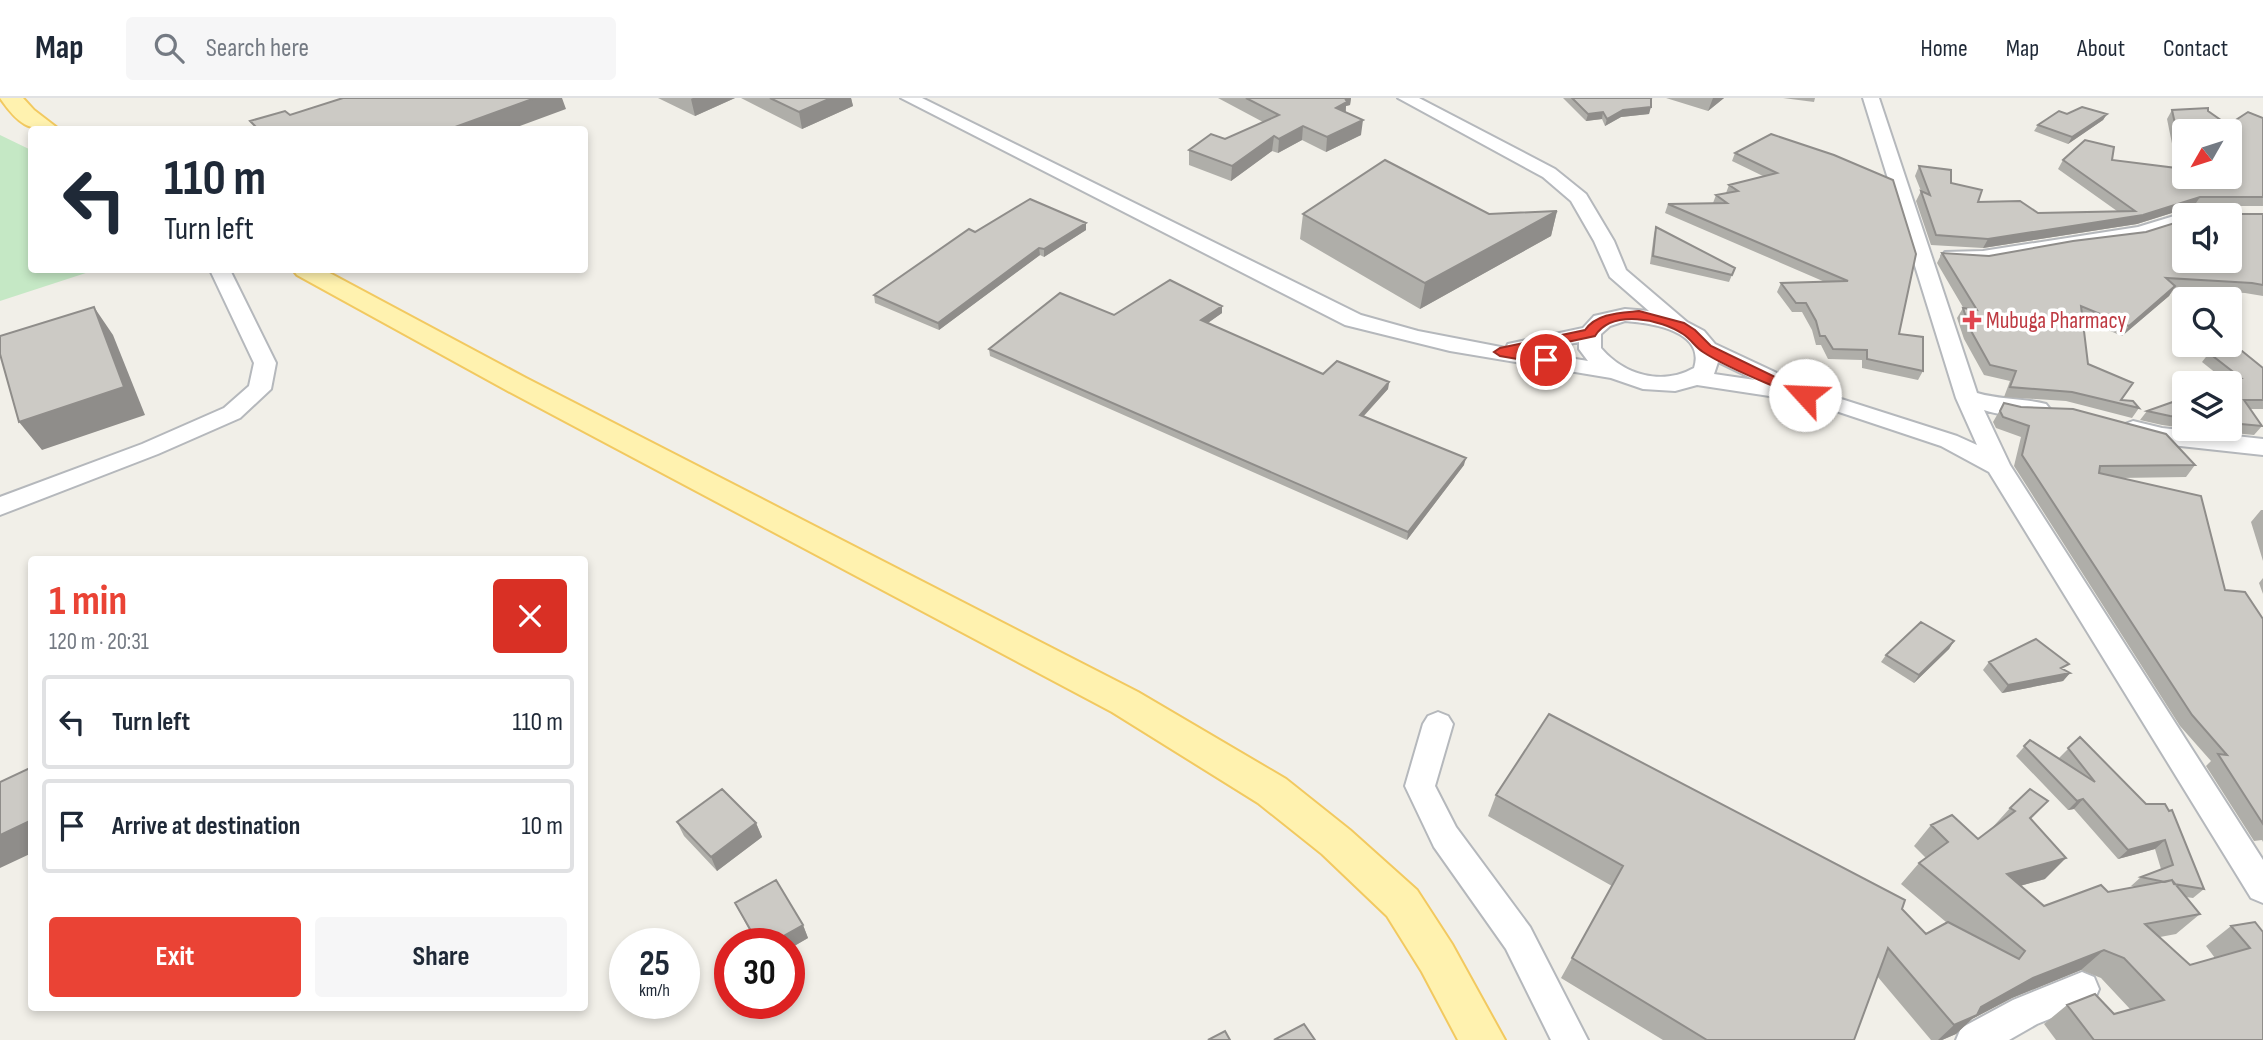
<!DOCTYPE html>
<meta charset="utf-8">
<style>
body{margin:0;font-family:"Sofia Sans Condensed",sans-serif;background:#f6f6f7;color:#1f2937;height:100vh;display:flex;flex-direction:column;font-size:26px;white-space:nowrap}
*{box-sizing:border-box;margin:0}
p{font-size:23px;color:#747a83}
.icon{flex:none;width:38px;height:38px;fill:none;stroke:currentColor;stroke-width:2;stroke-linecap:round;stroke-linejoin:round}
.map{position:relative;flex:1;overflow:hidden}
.panel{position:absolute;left:28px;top:458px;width:560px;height:455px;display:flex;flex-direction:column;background:#fff;border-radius:7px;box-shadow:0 4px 10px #0003}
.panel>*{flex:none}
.top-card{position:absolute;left:28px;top:28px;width:560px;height:147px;border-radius:7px;box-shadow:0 4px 10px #0003;background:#fff;color:#1f2937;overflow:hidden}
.needle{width:46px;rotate:231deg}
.tools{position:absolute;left:2172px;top:21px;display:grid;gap:14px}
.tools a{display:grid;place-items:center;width:70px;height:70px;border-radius:7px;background:#fff;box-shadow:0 4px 10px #0003;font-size:35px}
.speed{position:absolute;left:609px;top:830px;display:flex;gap:14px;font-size:35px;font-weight:700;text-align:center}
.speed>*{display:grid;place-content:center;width:91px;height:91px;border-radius:50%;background:#fff;box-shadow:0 4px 10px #0003;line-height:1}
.speed small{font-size:18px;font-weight:400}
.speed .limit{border:10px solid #d22;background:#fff;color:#111}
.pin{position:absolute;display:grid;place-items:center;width:60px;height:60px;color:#fff;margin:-30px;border:4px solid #fff;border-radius:50%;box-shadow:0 2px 7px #0007}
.me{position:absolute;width:77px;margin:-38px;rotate:295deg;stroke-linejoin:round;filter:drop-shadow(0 0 5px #0008)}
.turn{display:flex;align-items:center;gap:24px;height:147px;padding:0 21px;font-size:32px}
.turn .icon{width:91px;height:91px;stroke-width:2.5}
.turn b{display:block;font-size:49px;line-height:60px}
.round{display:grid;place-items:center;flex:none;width:74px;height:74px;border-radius:7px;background:#f6f6f7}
.headline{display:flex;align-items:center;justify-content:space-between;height:119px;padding:0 21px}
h1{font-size:42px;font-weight:700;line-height:52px;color:#ea4335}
.cta{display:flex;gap:14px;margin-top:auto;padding:14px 21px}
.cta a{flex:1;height:80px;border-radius:7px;background:#ea4335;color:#fff;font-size:28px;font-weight:700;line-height:80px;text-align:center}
.cta a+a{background:#f6f6f7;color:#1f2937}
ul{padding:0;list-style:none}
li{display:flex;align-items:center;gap:21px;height:94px;margin:0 14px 10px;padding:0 7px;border:4px solid #e0e1e3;border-radius:7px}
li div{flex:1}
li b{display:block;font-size:26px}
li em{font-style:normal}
header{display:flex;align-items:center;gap:42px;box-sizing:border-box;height:98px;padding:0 35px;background:#fff;border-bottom:2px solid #e0e1e3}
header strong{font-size:33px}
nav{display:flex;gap:38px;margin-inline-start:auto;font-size:24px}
.search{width:490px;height:63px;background:#f6f6f7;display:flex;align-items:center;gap:18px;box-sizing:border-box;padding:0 24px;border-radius:7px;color:#747a83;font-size:26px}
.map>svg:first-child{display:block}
.green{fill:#c5e8c5}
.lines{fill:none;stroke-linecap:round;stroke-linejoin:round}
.minor-casing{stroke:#b5b8bc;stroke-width:4}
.major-casing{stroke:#f2c960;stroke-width:4}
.minor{fill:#fff;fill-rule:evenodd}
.major{fill:#fff2af;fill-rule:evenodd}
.wall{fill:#afaea9;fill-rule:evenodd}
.shaded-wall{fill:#8f8d8a}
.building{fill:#cccac5;stroke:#8f8d8a;stroke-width:2}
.route{fill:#ea4335;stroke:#982c22;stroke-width:2}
.health-dot{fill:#e0444e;stroke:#fff;stroke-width:2.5}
.labels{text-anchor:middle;stroke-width:7;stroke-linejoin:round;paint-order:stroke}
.health-label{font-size:23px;fill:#be3a42;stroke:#fff;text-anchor:start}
</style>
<header>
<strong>Map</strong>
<div class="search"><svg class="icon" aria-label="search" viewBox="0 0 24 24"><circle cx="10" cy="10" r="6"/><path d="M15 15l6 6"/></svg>Search here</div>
<nav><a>Home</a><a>Map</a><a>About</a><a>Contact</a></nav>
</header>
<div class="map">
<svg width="2263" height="942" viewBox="0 0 2263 942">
<rect width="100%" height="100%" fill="#f1efe8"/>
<path class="green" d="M0,37L31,52L32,172H95L0,203Z"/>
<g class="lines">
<defs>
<path id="minor" d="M901,0H922L1361,217L1418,233L1506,250L1508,246L1583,230L1594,218L1625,211L1649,213L1610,179L1594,143L1571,103L1543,79L1398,0H1419L1555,71L1586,96L1614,143L1626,172L1687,224L1704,233L1715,246L1813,292L1957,338L1977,347L1956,300L1863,0H1879L1977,295C2001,302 2023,300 2046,306L2050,311L2046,316C2027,321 2003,318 1984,312L2010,367L2263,762V805L2251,800L1989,374L1941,348L1785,296L1776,299L1697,287L1675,293L1643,291L1611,280L1450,253L1345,227ZM1625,223C1652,225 1706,233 1694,270C1662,288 1624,277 1601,250V236L1610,228ZM1579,244V251L1588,263L1532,254ZM1718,264L1755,282L1714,276Z
M2184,115L2191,117H2184V127C2142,141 2110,143 2068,150C2028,156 1985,172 1945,162L1942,158L1945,154L1983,153L2138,129Z
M210,172H230L276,265L271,291L240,320L158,356L0,417V399L142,346L224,310L249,288L254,265Z
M2133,323L2162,330L2263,341V357L2162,346L2125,336L2121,331L2125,326Z
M1438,614L1448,618L1453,626L1435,688L1456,729L1530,829L1588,942H1551L1506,851L1434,749L1405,688L1423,626L1428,618Z
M2082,874L2094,879L2099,891L2094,903L2037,926L2009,942H1956L1961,930L2013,902Z"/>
<path id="major" d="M0,0H23L34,12L60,32C27,32 19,27 0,0Z
M293,172H324L526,280L1138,594L1286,681L1350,732L1417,792L1452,846L1505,942H1458L1422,874L1387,818L1322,756L1258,705L1112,614L506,292L297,177Z"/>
</defs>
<use href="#minor" class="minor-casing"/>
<use href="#major" class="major-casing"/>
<use href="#minor" class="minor"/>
<use href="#major" class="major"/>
</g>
<path class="wall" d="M658,0H735L695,18Z
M741,0H851L853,8L802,31Z
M1218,0H1351L1350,7L1346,8V14L1361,37L1326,54L1302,42L1278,55L1272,53L1231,83L1189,67V52L1225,41L1263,24Z
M1563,0H1653L1651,1L1649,16L1621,19L1605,28L1602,21L1586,23Z
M1666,0H1724L1708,13Z
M1783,0H1815L1814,4Z
M2172,12L2208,13L2228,27L2263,20V108H2194L2137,126L1983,150L1931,147L1916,103L1921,93L1915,78L1919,68L1951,85L1978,104L2038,115L2117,113L2058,71L2063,62H2112L2177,70L2167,21ZM2184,33L2230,79H2184Z
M2067,16H2107L2103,22L2068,46L2034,33L2038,27Z
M1771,36L1923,273L1918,282L1862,270V262L1828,261L1821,247H1816L1812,232L1802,214H1792L1777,194L1781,185L1825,184L1665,115L1668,106L1713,105L1716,97L1726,95L1729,87L1763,78L1732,63L1735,55Z
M2193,110L2237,116H2263V198L2245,195L2174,191L2169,198L2122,238L2082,221L2088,266L2121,302L2139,310L2132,320L2066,303L2004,299L2010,283L1984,277L1964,241L1957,220L1963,210L1964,211L1937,165L1942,155L1989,158L2146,134L2230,117H2188Z
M1557,113L1551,138L1420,211L1300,141L1303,116H1489Z
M1656,129L1735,170L1729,184L1650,166L1654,136Z
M1086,132L1044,159L1040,157L939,232L875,205L874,197L975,134Z
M1222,215L1207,225L1323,276L1389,284L1388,291L1364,318L1464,367L1407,442L990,258L989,251L1114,217Z
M2209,255L2263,270V311H2250L2262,328L2254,337L2193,331H2230V285H2196L2200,280H2222L2202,264Z
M2184,300V330L2162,327L2140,322L2147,313Z
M2004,305L2195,367L2186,379L2119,380L2225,492L2263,521V744L2262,742L2254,743L2206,668L2211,663L2180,628L2014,368L2021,339L1996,330L1993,324Z
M2261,412H2263V463L2251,424Z
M2263,480V496L2259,485Z
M1954,543L1949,551L1914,585L1881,564L1886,557Z
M1989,564L2064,572L2070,575L2063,583L2002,595L1983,572Z
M2080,639L2204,791L2193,800L2186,799L2200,816L2176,836L2160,839L2190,867L2215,860L2206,848L2231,828L2255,824L2263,942H2056L2044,926L2067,907L2114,916L2130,911L2101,880L2081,872L2012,900L1972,921L1956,936L1942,942H1931L1877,878L1854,942H1663L1561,880L1612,788L1488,718L1496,697L1902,811L1926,836L1946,824L1901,786L1919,765L1926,760L1914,748L1931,727L1978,741L1991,731L2010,710L2048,703L2031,721L2045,781L2020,788L2044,808L2108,794L2135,789L2131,788L2141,779L2161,771L2155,751L2118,761L2074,711L2068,712L2016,658L2030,642L2061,662L2059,660Z
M677,724L756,725L762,739L717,773L684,738Z
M735,805L803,827L808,840L789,851V845H756Z"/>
<path class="shaded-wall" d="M535,0H562L566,11L509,32H447Z
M693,0H735L695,18L691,1Z
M831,0H851L853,8L802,31L799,14Z
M1342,0H1351L1350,7L1346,8L1345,18L1336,10Z
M1713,0H1724L1708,13Z
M1651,9L1649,16L1621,19L1605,28L1607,21L1623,12Z
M1603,14L1602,21L1586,23L1588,16Z
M2107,16L2103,22L2068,46L2072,39Z
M1363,22L1361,37L1326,54L1327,39Z
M1303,28L1302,42L1278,55L1279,41Z
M1274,38L1272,53L1231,83L1232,68Z
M2200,99L2194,108L2137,126L1983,150L1988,141L2143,117Z
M1557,113L1551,138L1420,211L1425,185Z
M1086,125V132L1044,159V151Z
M1039,150L1040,157L939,232L938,225Z
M2175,188L2169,198L2122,238L2129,228Z
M1222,208V215L1201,230V222Z
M94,209L113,237L145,317L42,352L19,324Z
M1389,284L1388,291L1358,324L1360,317Z
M1466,360L1464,367L1407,442L1408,434Z
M1954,543L1949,551L1914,585L1919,577Z
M2070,575L2063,583L2002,595L2008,587Z
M2083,701L2074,711L2068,712L2077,703Z
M32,722V755L0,770V737Z
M756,725L762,739L717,773L711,759Z
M2165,742L2155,751L2118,761L2128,752Z
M2066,760L2045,781L1987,797L2007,776Z
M803,827L808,840L789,851V845H771Z
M2104,852L2081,872L2012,900L1972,921L1956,936L1942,942H1938L1954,927L1981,909L2033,880Z"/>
<path class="building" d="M343,0H535L447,32H259L250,23L285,13L290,17Z
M770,0H831L799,14Z
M1246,0H1345L1347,4L1336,10L1363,22L1327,39L1303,28L1279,41L1274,38L1232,68L1189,52L1211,36L1225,41L1279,17Z
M1572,0H1651V9L1623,12L1607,21L1603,14L1588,16Z
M2082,9L2107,16L2072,39L2038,27L2059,13L2067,16Z
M2208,10V13L2228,27L2248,14L2263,20V99H2200L2143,117L1988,141L1936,137L1921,93L1930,97L1919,68L1951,72V85L1982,92L1978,104L2020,103L2038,115L2135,113L2063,62L2085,42L2114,49L2112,62L2184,71V79H2230V33H2184V67L2172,12Z
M1771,36L1834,57L1893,82L1916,156L1899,236L1923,239V273L1867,261V252L1833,251L1825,238H1820L1816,223L1806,205H1796L1781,185L1848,183L1668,106L1727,105L1716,97L1738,93L1729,87L1777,75L1735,55Z
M1385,62L1489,116L1557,113L1425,185L1303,116Z
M1030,101L1086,125L1044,151L1039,150L938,225L874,197L969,131L975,134Z
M2193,110H2234L2237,116H2263V187L2252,185L2166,180L2175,188L2129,228L2081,208L2088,266L2133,285L2121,302L2133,303L2139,310L2072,294L2010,289L2016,273L1990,267L1970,231L1963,210L1977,212L1942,155L1989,158L2073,143L2146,134L2184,122V163H2230V117H2192Z
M1656,129L1735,170L1732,177L1653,158Z
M1170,182L1222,208L1201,222L1323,276L1337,263L1389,284L1360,317L1466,360L1408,434L989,251L1060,195L1114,217Z
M94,209L124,289L19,324L0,256V238Z
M2242,253L2263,270V302H2244L2262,328L2230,325V285H2205L2200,280H2241L2209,255Z
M2184,300V320L2170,318L2147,313Z
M2004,305L2021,309L2073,311L2166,336L2195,367L2100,368L2099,375L2201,398L2225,492L2245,494L2263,521V726L2218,656L2227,657L2192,617L2022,357L2029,328L2003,319L2000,313Z
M1921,524L1954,543L1919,577L1886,557Z
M2036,541L2069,566L2061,570L2070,575L2008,587L1989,564Z
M1549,616L1905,802L1902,811L1926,836L1948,824L2019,861L2025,853L1919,765L1948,744L1931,727L1952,717L1978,741L2015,713L2010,710L2030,691L2048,703L2030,720L2066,760L2007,776L2044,808L2101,787L2108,794L2172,782L2200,816L2145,826L2190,867L2250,850L2231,828L2255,824L2263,834V942H2094L2067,907L2095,896L2114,916L2164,902L2124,860L2104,852L2033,880L1981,909L1977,917L1954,927L1888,850L1854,942H1707L1572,860L1623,768L1496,697Z
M2080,639L2146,706H2165L2169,713L2172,712L2204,791L2174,786L2172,782L2165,784L2141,779L2173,767L2165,742L2128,752L2083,701L2077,703L2024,648L2030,642L2095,684L2068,650Z
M32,669V722L0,737V684Z
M722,691L756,725L711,759L677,724Z
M776,782L803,827L771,845H758L735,805Z
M1304,926L1315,942H1274Z
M1225,933L1230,942H1208Z"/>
<path class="route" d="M1639,213L1684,225L1695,232L1711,248L1812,297L1810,300H1800C1769,285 1732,273 1703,254C1695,249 1691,241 1683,236C1661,221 1612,211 1595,238L1521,254L1551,259V265L1546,266L1500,258L1494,254L1500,250L1585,232C1597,215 1620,215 1639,213Z"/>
<path class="health-dot" d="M1968.5 211.5h7v7h7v7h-7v7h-7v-7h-7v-7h7z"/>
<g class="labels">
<g class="health-label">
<text x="1986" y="230">Mubuga Pharmacy</text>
</g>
</g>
</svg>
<div class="tools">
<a><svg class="needle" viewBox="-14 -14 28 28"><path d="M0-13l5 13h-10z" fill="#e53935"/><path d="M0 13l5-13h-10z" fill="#747a83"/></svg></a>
<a><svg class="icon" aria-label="sound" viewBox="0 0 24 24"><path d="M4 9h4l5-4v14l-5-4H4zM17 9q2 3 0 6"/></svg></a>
<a><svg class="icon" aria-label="search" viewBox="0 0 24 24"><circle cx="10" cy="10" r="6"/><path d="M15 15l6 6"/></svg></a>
<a><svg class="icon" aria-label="layers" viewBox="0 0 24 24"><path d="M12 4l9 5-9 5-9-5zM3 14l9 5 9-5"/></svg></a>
</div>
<div class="speed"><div>25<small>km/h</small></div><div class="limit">30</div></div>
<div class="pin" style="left:1546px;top:262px;background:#d93025"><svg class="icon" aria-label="arrive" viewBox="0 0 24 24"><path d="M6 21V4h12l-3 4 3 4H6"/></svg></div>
<svg class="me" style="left:1805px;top:297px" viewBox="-20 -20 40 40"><circle r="19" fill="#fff"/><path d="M0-13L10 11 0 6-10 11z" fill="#ea4335"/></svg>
<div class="top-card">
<div class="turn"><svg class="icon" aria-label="left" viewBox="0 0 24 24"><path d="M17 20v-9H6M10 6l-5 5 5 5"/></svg><div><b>110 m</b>Turn left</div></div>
</div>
<section class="panel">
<div class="headline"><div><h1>1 min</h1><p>120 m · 20:31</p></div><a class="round" style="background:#d93025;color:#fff"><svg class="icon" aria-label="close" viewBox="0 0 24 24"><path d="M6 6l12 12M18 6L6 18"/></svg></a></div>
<ul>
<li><svg class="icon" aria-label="left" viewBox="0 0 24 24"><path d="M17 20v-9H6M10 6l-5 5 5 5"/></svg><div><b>Turn left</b></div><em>110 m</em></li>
<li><svg class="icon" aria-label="arrive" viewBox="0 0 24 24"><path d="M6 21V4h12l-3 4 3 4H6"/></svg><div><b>Arrive at destination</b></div><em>10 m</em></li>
</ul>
<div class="cta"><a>Exit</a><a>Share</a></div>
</section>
</div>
